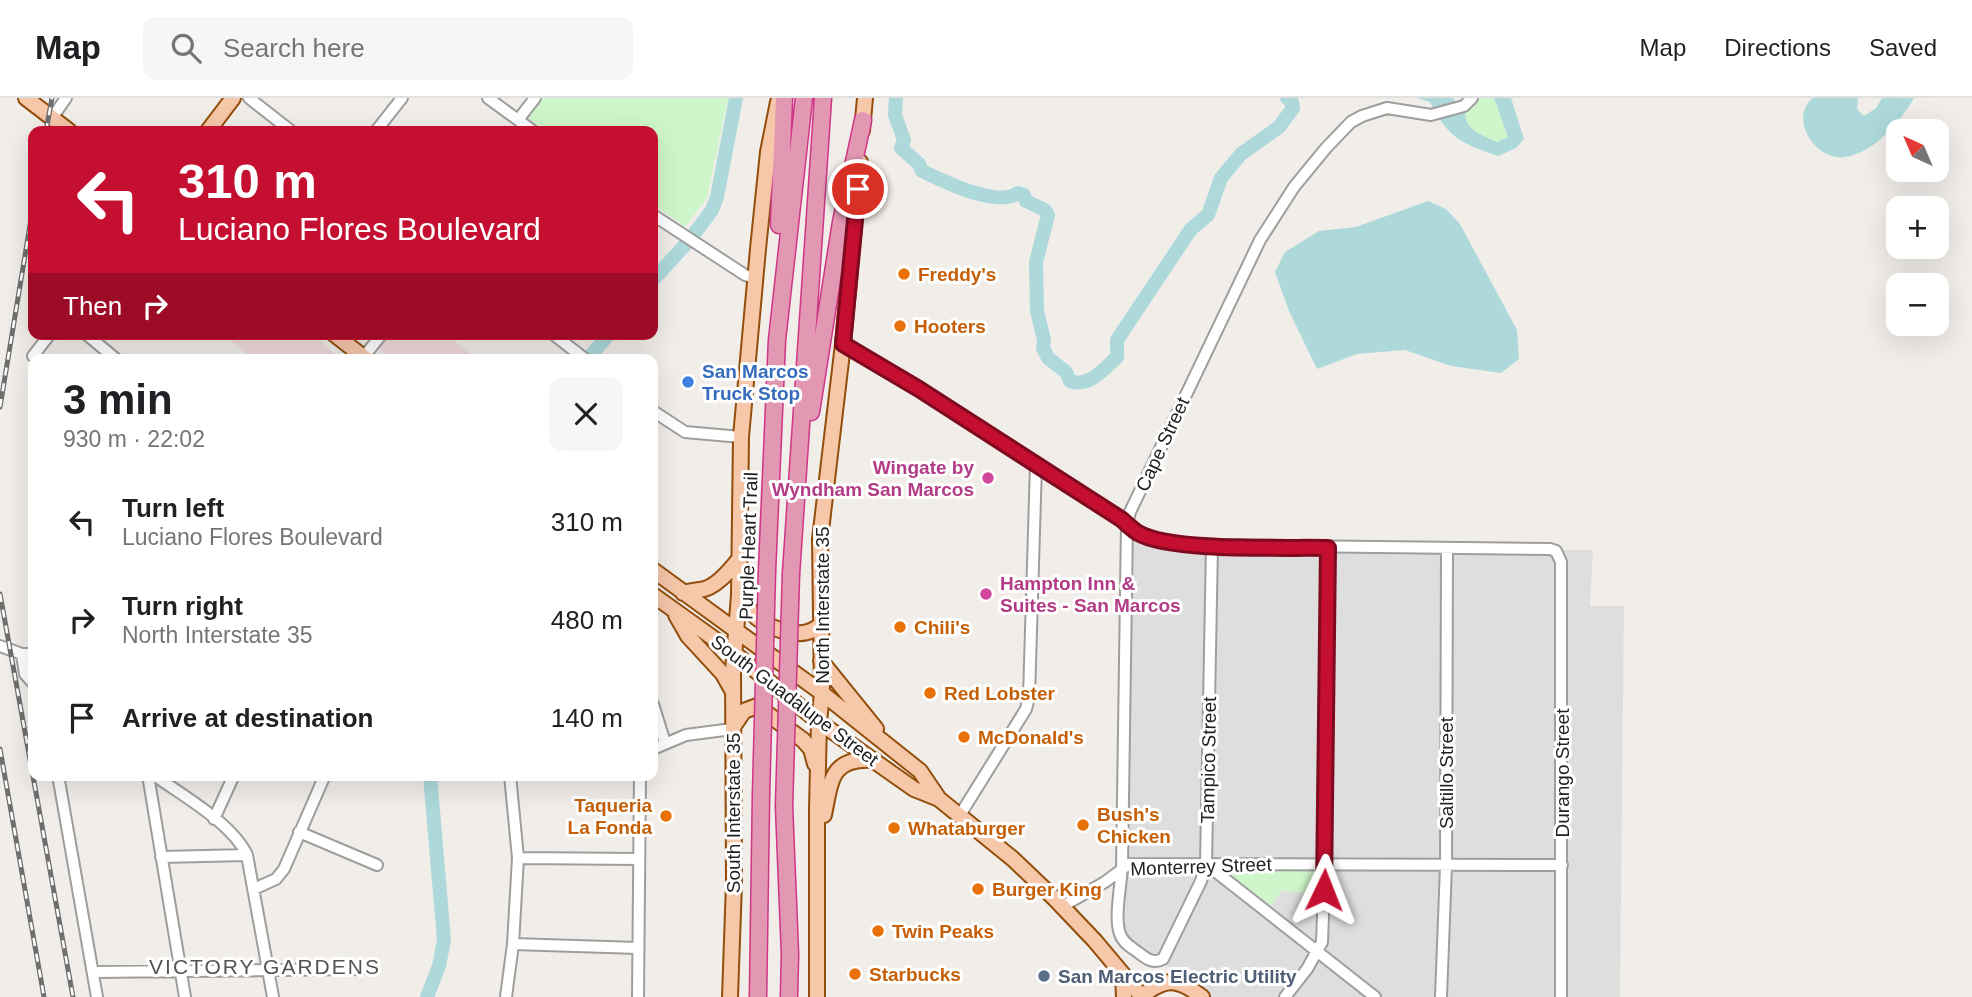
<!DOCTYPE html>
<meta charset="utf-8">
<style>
body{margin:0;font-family:Helvetica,sans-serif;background:#f6f6f6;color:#202124;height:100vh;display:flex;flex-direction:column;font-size:26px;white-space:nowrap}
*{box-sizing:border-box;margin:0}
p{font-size:23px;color:#757577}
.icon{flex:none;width:38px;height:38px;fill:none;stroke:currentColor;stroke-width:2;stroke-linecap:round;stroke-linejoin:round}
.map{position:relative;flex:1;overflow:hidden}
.panel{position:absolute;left:28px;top:256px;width:630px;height:427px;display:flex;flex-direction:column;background:#fff;border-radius:14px;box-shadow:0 7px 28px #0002}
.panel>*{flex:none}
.top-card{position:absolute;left:28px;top:28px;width:630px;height:214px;border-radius:14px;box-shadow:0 7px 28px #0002;background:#c40f30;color:#fff;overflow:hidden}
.needle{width:46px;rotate:316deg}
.controls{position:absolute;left:1886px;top:21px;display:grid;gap:14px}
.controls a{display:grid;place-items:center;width:63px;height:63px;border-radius:14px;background:#fff;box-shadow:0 7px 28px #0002;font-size:35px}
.pin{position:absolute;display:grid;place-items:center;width:60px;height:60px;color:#fff;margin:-30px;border:4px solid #fff;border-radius:50%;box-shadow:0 2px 7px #0007}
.me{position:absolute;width:77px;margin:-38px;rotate:2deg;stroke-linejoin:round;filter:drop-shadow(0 0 5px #0008)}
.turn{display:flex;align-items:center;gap:24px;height:147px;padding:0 35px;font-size:32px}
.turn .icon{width:91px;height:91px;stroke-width:2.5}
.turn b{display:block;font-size:49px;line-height:60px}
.then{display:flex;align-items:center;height:66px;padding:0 35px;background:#0003;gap:14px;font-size:26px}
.round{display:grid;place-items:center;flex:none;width:74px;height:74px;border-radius:14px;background:#f6f6f6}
.overview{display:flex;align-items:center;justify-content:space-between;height:119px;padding:0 35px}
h1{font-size:42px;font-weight:600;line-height:52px}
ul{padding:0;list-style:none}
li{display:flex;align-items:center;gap:21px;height:98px;padding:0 35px}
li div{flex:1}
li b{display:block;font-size:26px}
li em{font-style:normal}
header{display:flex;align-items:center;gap:42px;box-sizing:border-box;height:98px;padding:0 35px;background:#fff;border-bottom:2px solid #e0e0e0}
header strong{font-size:33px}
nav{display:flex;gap:38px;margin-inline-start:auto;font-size:24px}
.search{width:490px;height:63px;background:#f6f6f6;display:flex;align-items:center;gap:18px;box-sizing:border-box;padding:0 24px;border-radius:14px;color:#757577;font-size:26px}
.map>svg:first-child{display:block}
.residential{fill:#dfdedf}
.commercial{fill:#f0dadd}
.park{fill:#cff6ca}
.water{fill:#add9db}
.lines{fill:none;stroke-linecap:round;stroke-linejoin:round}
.river{stroke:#add9db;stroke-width:14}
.minor-casing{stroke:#9e9e9e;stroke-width:14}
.major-casing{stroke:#934e0b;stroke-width:18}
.highway-casing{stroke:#cf3686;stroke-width:19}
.minor{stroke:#fff;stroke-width:10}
.major{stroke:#f6c7a9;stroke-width:14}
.highway{stroke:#e297b2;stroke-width:16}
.rail-casing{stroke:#6f6f6f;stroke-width:5}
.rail{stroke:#fff;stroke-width:2.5;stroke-dasharray:8;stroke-linecap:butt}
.highway-bridge-casing{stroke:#cf3686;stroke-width:19;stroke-linecap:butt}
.highway-bridge{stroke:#e297b2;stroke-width:16}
.route-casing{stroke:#7f0a1f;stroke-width:18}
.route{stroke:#c40f30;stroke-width:12}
.food-dot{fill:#e8710a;stroke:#fff;stroke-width:2.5}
.shop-dot{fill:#3f7fe0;stroke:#fff;stroke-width:2.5}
.hotel-dot{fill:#d1479c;stroke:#fff;stroke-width:2.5}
.service-dot{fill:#5c6f8a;stroke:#fff;stroke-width:2.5}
.labels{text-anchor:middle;stroke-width:6;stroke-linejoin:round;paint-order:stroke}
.food-label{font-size:19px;font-weight:bold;fill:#c56008;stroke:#fff;text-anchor:start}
.shop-label{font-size:19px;font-weight:bold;fill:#366cbe;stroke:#fff;text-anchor:start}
.street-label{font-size:19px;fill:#212121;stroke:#fff}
.hotel-label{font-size:19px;font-weight:bold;fill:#b23c85;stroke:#fff;text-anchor:end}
.service-label{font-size:19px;font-weight:bold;fill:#4e5e75;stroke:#fff;text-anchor:start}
.neighbourhood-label{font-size:21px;letter-spacing:2px;fill:#545454;stroke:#fff}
</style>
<header>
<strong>Map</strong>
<div class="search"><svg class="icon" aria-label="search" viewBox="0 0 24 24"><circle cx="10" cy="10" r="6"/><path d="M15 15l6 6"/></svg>Search here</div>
<nav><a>Map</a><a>Directions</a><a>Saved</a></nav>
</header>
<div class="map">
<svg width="1972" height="899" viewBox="0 0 1972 899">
<rect width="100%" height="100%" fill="#f1ede9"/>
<path class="residential" d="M1131,444L1171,452L1196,454L1593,452L1590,508H1624L1620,899H1205L1125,836Z"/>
<path class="commercial" d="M312,236L341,261H253L224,237Z
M355,236H446L477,261H391L364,239L360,240Z"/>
<path class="park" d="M543,0H728L707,100L685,129L653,106V33H548L528,20Z
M1479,0H1494L1508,40L1497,44C1482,37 1465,32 1465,14L1471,11Z
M1226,773H1318L1316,795L1281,793L1269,811L1224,776Z"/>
<path class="water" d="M1417,0H1453L1465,14C1465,32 1482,37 1497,44L1508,39L1494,0H1511L1524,41L1516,50L1498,58C1461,45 1448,40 1430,4Z
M1813,0H1858L1857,11L1864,18L1876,10L1882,0H1914C1900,24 1874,55 1845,59C1815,64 1788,19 1813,0Z
M1428,103L1446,111L1460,126L1517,232L1519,261L1501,275L1451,268L1405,252L1357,256L1317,271L1289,213L1275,174L1285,154L1319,133L1356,129Z"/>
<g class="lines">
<path class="river" d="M896,0L895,17L904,42L901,50L919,66L922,73C944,83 996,110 1018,95L1024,97L1026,103L1045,112L1048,117L1036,164L1037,213L1044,242L1043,250L1048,260L1066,274L1070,283C1089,290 1104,271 1117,259V242L1191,131L1208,117L1221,80L1241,56L1279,29L1293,10L1292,4L1287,0
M694,136L712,112L717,99L736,0
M653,182L686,146
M592,256L609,236
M427,899L439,868L444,842L430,677"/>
<defs>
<path id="minor" d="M249,0L291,33
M488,0L533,33
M52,20L66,0
M518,22L535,0
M376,33L402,0
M653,117L745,177L755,180
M86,236L116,261
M553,236L585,261
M843,246L919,291L1121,421C1154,447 1171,445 1212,447L1550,451L1556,453L1561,464V899
M33,258L50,236
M362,261L382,236
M653,313L685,334L741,339
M1212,447L1206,766L1201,783L1163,861C1153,866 1147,861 1139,855C1131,849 1123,845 1120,836C1114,820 1121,787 1122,769L1127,426L1130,414L1260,142L1294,89L1326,50L1351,24L1362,18L1387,10L1431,17L1464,8L1472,0
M0,548L22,556H33
M22,556L25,576L33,585
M653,606L665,645
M653,651L686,637L732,631
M58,677L97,899
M148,677L185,899
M154,677C183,698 232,725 247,757L273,899
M960,717L1026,611L1029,599L1036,367
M214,721L234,677
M299,734L377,767
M161,759L247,757
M518,760L639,761
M1206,766L1375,899
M254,791L276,781L284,771L325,677
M1063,808L1105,784L1129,766L1562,767
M513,846L638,850
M93,874L361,871
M506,899L513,846L518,760L510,677
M638,899L640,677
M1285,899L1307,871L1322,844L1325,765L1328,450
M1441,899L1446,768L1447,451"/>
<path id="major" d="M26,0L69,33
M208,33L233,0
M862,33L865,0
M334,236L366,261
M653,472L822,595L920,673L939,701L1013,761L1055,801L1095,843L1142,899
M683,495C689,493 694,493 700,492C716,490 730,472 740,460
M653,497L734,555L819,624L914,691L939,701
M739,497C745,505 750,514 757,520C775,533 803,543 820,527
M676,517L688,538L723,576L732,592
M821,563L876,631
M733,629L744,613L757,608L803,642L811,651L815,666
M824,717C831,682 831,659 874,662
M1123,877L1124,899
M730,899L734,785L733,572L739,497L741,339L758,151L768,54L778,4
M817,899V711L819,624L822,595L820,441L843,246L860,64
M1141,899C1165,879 1178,880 1202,899"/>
<path id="highway" d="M779,127L784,0
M811,314L841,124L863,22
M767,473L777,242L804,0
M791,476L823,0
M784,708L790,856L789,899
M758,899L761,697"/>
</defs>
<use href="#minor" class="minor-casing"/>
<use href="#major" class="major-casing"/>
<use href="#highway" class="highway-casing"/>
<use href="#minor" class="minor"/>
<use href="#major" class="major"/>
<use href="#highway" class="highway"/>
<defs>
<path id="rail" d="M46,33L52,0
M0,309L33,109
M0,496L73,899
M0,651L44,899"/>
</defs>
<use href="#rail" class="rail-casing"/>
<use href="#rail" class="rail"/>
<defs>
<path id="highway-bridge" d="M761,697L767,473
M784,708L791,476"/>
</defs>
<use href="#highway-bridge" class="highway-bridge-casing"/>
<use href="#highway-bridge" class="highway-bridge"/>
</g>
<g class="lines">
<defs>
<path id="route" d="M858,91L843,246L919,291L1121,421C1126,425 1132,431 1138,435C1171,454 1285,449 1328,450L1324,792"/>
</defs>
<use href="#route" class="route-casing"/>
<use href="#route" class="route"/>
</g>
<g class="food-dot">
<circle cx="904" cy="176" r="7"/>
<circle cx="900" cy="228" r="7"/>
<circle cx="900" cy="529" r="7"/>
<circle cx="930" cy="595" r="7"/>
<circle cx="964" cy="639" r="7"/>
<circle cx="666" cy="718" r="7"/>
<circle cx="1083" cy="727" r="7"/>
<circle cx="894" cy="730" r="7"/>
<circle cx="978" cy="791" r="7"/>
<circle cx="878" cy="833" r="7"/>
<circle cx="855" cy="876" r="7"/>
</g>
<circle class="shop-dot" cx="688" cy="284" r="7"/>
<g class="hotel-dot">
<circle cx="988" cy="380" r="7"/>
<circle cx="986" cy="496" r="7"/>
</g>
<circle class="service-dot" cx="1044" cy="878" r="7"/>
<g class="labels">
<g class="food-label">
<text x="918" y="183">Freddy's</text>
<text x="914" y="235">Hooters</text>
<text x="914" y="536">Chili's</text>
<text x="944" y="602">Red Lobster</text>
<text x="978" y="646">McDonald's</text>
<text x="652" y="714" text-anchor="end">Taqueria<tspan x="652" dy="22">La Fonda</tspan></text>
<text x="1097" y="723">Bush's<tspan x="1097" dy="22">Chicken</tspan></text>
<text x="908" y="737">Whataburger</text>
<text x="992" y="798">Burger King</text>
<text x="892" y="840">Twin Peaks</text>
<text x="869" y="883">Starbucks</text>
</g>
<g class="shop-label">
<text x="702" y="280">San Marcos<tspan x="702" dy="22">Truck Stop</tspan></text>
</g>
<g class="street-label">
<text transform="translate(1162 346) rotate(-65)" y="7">Cape Street</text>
<text transform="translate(748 448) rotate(-88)" y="7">Purple Heart Trail</text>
<text transform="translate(822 507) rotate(-90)" y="7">North Interstate 35</text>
<text transform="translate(795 602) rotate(37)" y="7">South Guadalupe Street</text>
<text transform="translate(1208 662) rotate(-89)" y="7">Tampico Street</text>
<text transform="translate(1446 675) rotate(-90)" y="7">Saltillo Street</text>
<text transform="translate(1562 675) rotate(-90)" y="7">Durango Street</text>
<text transform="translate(733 715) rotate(-90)" y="7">South Interstate 35</text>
<text transform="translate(1201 768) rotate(-2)" y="7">Monterrey Street</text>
</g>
<g class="hotel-label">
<text x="974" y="376">Wingate by<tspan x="974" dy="22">Wyndham San Marcos</tspan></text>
<text x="1000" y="492" text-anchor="start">Hampton Inn &amp;<tspan x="1000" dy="22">Suites - San Marcos</tspan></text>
</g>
<g class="service-label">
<text x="1058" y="885">San Marcos Electric Utility</text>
</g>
<g class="neighbourhood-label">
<text x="265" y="876">VICTORY GARDENS</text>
</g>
</g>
</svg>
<div class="controls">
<a><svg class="needle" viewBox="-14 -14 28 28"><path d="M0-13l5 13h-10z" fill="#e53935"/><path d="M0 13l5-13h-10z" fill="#757577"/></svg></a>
<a>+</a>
<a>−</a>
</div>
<div class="pin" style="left:858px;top:91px;background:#d93025"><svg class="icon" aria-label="arrive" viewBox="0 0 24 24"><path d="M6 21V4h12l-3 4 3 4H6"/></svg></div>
<svg class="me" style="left:1324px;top:792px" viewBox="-20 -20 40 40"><path d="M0-17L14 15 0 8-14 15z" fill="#c40f30" stroke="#fff" stroke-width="4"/></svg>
<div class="top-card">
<div class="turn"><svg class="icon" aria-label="left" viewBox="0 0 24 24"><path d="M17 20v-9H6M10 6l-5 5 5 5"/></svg><div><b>310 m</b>Luciano Flores Boulevard</div></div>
<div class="then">Then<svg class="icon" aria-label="right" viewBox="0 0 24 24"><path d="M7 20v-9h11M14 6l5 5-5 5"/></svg></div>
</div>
<section class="panel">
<div class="overview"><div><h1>3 min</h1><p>930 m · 22:02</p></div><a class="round"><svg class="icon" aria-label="close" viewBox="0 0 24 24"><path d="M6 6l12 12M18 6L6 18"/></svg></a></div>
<ul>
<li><svg class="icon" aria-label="left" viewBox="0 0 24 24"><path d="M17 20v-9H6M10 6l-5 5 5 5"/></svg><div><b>Turn left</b><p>Luciano Flores Boulevard</p></div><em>310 m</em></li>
<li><svg class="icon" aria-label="right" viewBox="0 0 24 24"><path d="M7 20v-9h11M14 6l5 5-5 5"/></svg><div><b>Turn right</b><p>North Interstate 35</p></div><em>480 m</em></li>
<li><svg class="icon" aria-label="arrive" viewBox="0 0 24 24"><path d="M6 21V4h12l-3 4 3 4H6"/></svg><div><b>Arrive at destination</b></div><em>140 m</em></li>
</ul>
</section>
</div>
